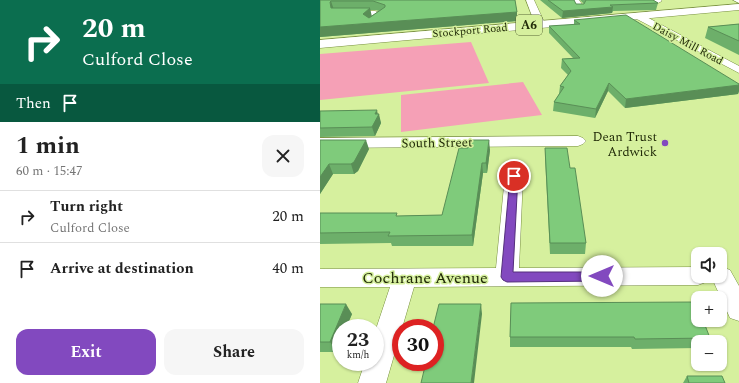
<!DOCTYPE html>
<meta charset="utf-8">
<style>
body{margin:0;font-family:Spectral,serif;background:#f6f6f6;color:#222;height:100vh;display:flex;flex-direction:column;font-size:15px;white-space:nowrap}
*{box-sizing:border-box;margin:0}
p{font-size:13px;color:#767676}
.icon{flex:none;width:22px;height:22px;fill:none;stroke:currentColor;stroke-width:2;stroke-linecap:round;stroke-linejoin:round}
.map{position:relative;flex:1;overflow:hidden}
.sheet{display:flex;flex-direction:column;background:#fff;width:320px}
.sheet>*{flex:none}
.guide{background:#0b6e4f;color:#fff;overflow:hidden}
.fabs{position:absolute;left:371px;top:247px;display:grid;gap:8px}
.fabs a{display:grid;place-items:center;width:36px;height:36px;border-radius:8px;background:#fff;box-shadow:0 1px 3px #0004;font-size:20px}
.speed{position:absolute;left:12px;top:319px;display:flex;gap:8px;font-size:20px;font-weight:700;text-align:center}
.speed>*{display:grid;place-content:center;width:52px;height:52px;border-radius:50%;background:#fff;box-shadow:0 1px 3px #0004;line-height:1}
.speed small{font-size:10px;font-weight:400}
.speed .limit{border:6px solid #d22;background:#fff;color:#111}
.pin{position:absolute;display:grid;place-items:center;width:34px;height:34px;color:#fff;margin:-17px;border:2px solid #fff;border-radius:50%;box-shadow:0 1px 4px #0007}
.me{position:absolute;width:44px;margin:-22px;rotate:270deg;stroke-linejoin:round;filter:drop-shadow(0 0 3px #0008)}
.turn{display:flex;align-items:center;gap:14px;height:84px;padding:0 16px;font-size:18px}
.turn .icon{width:52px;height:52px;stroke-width:2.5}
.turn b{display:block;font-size:28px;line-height:34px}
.then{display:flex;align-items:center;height:38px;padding:0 16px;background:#0003;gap:8px;font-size:15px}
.round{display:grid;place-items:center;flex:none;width:42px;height:42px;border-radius:12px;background:#f6f6f6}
.head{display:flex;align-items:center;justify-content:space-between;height:68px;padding:0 16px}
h1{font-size:24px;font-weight:700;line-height:30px}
.button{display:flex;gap:8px;margin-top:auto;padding:8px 16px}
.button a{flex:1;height:46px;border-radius:12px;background:#8249bf;color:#fff;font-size:16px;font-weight:700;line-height:46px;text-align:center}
.button a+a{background:#f6f6f6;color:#222}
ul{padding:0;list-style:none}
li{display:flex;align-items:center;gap:12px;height:52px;padding:0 16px;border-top:1px solid #e0e0e0}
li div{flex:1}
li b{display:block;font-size:15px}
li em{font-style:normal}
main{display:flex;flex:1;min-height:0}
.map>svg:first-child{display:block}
.green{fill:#f5a0b6}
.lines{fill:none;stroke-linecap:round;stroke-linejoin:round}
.minor-casing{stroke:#788f40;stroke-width:1}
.tertiary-casing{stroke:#788f40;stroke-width:1}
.trunk-casing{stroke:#788f40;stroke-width:1}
.minor{fill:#fff;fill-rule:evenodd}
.tertiary{fill:#fff;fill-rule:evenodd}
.trunk{fill:#fff;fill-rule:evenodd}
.wall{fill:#6daf6a;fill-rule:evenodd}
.shaded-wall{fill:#598e56}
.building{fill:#7fcb7b;stroke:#598e56;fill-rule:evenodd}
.route{fill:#8249bf;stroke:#542f7c}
.poi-dot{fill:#8249bf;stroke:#d6f09e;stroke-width:1.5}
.labels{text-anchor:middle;stroke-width:3;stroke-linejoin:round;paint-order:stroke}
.far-street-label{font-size:11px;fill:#212a08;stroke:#d6f09e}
.shield{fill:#d6f09e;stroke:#576535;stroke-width:1}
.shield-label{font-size:12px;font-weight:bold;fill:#212a08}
.poi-label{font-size:13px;fill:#212a08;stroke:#d6f09e;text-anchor:end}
.street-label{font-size:13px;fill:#212a08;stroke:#d6f09e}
.near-street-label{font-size:16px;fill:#212a08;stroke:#d6f09e}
</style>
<main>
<section class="sheet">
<div class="guide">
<div class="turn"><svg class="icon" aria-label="right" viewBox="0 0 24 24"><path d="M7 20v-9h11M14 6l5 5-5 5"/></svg><div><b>20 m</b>Culford Close</div></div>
<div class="then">Then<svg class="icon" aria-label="arrive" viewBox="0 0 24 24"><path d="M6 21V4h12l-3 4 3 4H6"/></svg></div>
</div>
<div class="head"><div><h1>1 min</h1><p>60 m · 15:47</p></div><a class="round"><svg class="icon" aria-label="close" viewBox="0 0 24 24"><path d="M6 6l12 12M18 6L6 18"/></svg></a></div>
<ul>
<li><svg class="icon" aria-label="right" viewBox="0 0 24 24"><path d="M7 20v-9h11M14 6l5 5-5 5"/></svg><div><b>Turn right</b><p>Culford Close</p></div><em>20 m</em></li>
<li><svg class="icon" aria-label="arrive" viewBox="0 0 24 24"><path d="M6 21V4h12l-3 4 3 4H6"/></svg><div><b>Arrive at destination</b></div><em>40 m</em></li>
</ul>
<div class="button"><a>Exit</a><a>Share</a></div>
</section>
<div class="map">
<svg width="419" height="383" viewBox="0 0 419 383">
<rect width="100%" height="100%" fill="#d6f09e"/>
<path class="green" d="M151,42L169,83L0,100V54Z
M203,82L222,115L81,132V95Z"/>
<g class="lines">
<defs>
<path id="minor" d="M251,0H259L264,7L263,9H257Z
M333,0H341L342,1L338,3Z
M413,0H419V3Z
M23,11H55L66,15L51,26L47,23L56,16L26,15H23Z
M315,14H321L419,66V73L315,18Z
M258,136L263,138L266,141L263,144L258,146L0,148V138Z
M194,171L200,172L203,176L199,268L378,267V276H389L386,282L378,285L94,287L66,383H38L45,362H55V332L70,287H0V269L176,268L185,176L188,172Z
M402,267L410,270L419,286V321L410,318L391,276H400V268Z"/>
<path id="tertiary" d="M206,0H214L225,24L224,26H216L215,24Z"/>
<path id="trunk" d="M419,4V10L0,48V40Z"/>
</defs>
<use href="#minor" class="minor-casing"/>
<use href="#tertiary" class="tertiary-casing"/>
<use href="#trunk" class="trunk-casing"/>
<use href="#minor" class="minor"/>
<use href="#tertiary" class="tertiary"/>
<use href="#trunk" class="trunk"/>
</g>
<path class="wall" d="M0,0H195L197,12V21L0,37ZM50,10H55L59,11L51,16Z
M220,0H254L256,4H264L260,0H333L338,3L336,10L293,11L292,13L242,18Z
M254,20L419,84V91L418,94L305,108L288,91L275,118L233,111L234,102L239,94L240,86L248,75L241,68L242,59L253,58L229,33V26L254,25Z
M419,24V55L385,38L388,27Z
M0,111L58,114L61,123L55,136L0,137Z
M0,140L49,149L38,171L34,174H13L0,194Z
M225,148L250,168L266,243L265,254H230L225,158Z
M170,150L167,173H163L153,246H72L71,243L0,244V213L78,216L122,215Z
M191,303L390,338L388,342H378V348L312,349L311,347H190V337Z
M0,304L32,314L26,328H21V341L17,352H0Z
M367,376L405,383H363Z"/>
<path class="shaded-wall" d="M11,1L14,10L12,11L10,2Z
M293,7L292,13L242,18L243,11Z
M50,8L52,17L46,23L43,14Z
M197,12V21L0,37V27Z
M289,83L288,91L275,118L276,109Z
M419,85V91L418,94L305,108L306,99Z
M57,110L58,115L59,114L61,123L55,136L52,127L55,114Z
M46,140L49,149L38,171L34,174L31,164Z
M169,140L170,150L167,173L166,163Z
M162,163L163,173L153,246L152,235Z
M9,164L13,174L0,194V177Z
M26,304L32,314L26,328H21V341L17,352L10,342Z
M161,304L162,314L154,383H151Z"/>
<path class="building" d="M0,0H195L197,12L0,27ZM11,1H53L65,5V7L49,18L43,14L50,8H11L10,2Z
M228,0H254L256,4H264L266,0H333L338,3L290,5L293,7L243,11Z
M306,15L419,84V85L306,99L289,83L276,109L234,102L244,87L240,86L251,71L242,59L260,58L229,26L260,24L254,20Z
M419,24V41L388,27Z
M57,110L55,114H59L52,127L0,128V111Z
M0,140H46L34,162L31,164H9L0,177Z
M149,140H169L166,163H162L152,235L68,236L70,232L0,233V213H77L76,216L122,215L139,148H148Z
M225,148H247L250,168H255L266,243H230Z
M376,302L378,307V320H383L390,338L315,339L314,337H190L191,303Z
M0,304H26L10,342H0Z
M119,304H161L151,383H101L106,362H115V328H113Z
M367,376H402L405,383H369Z"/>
<path class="route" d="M194,173L198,176L193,272H282L286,273L288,276L286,280L282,281L187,282L183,280L181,277L190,176Z"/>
<circle class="poi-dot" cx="345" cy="143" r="4"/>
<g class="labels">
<g class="far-street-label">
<text transform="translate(150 30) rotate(-5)" y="4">Stockport Road</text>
<text transform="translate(368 43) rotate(28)" y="4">Daisy Mill Road</text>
</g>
<rect class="shield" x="196" y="15" width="26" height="20" rx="3"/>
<g class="shield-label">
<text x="209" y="29">A6</text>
</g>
<g class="poi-label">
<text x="337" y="141">Dean Trust<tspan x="337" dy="15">Ardwick</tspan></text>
</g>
<g class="street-label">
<text transform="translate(117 142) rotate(-1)" y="5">South Street</text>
</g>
<g class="near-street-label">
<text x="105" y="283">Cochrane Avenue</text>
</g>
</g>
</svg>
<div class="fabs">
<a><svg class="icon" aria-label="sound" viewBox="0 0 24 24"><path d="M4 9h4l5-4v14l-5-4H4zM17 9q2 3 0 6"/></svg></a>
<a>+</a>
<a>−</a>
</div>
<div class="speed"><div>23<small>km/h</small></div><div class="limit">30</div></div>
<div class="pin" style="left:194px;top:176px;background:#d93025"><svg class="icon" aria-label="arrive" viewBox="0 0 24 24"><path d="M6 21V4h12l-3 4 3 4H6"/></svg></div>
<svg class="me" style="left:282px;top:276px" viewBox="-20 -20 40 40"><circle r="19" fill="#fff"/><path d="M0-13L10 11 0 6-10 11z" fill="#8249bf"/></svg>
</div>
</main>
